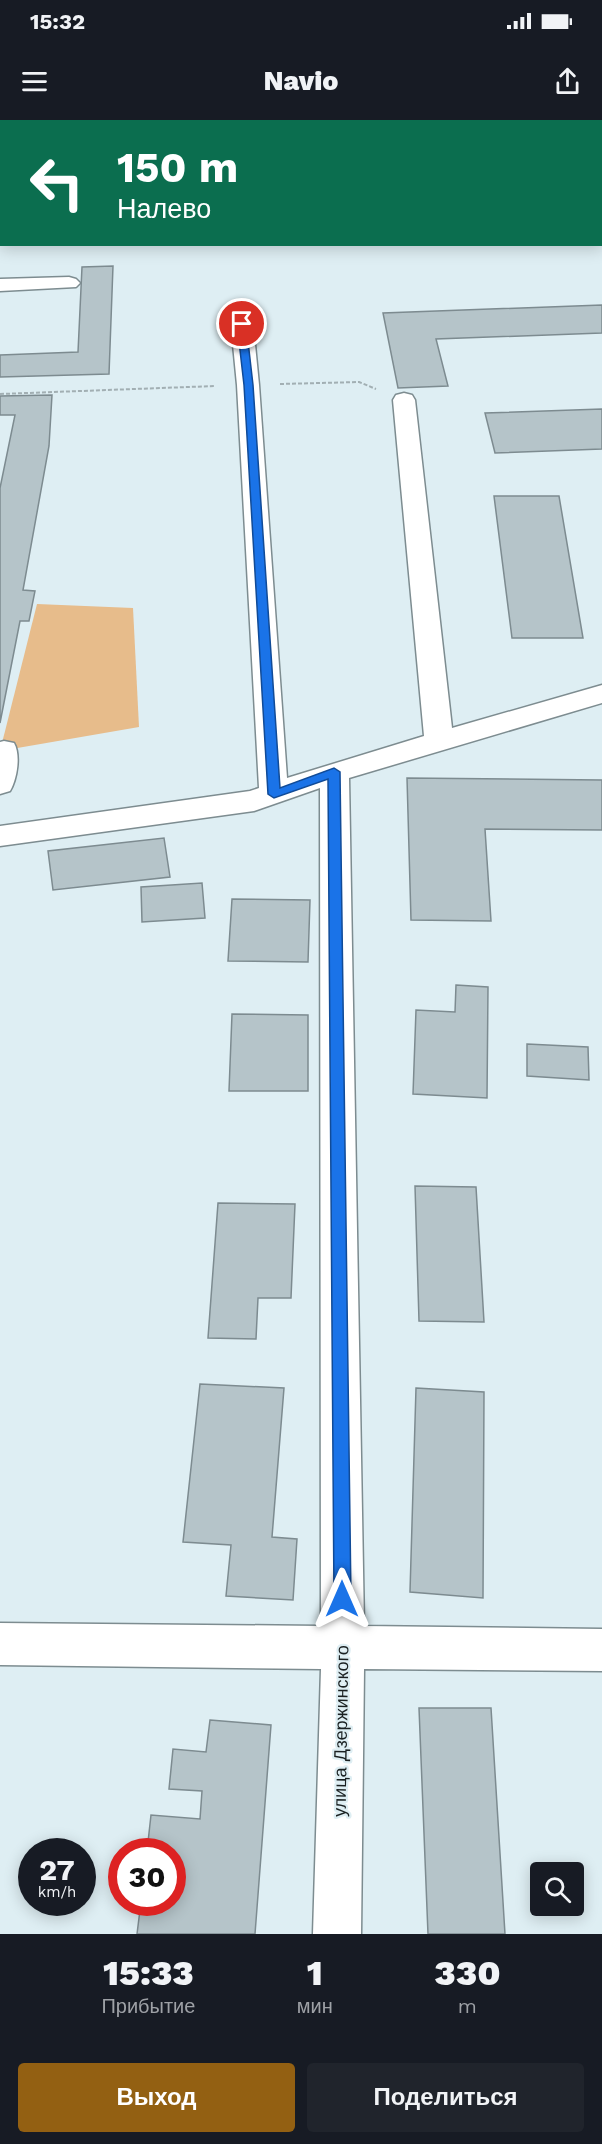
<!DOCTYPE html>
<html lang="ru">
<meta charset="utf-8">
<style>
body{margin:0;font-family:"Work Sans",sans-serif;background:#20242c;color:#f1f3f6;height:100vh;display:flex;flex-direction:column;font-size:22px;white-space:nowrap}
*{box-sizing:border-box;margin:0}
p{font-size:20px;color:#9ea1a6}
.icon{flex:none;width:33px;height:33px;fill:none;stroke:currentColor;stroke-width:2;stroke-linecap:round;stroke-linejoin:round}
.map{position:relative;height:1814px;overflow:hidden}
.panel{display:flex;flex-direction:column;background:#171b24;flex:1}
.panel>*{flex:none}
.banner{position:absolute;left:0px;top:0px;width:603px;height:126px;box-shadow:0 3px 15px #0003;background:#0b6e4f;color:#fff;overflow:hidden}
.buttons{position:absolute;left:530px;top:1742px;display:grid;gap:12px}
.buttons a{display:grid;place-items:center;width:54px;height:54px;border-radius:6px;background:#171b24;box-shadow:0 3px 15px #0003;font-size:30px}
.speed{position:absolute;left:18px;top:1718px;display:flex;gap:12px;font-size:30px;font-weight:700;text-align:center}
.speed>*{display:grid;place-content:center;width:78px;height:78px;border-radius:50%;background:#171b24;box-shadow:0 3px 15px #0003;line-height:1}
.speed small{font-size:15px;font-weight:400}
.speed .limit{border:9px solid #d22;background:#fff;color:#111}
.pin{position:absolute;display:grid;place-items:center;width:51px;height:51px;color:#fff;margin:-26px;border:3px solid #fff;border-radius:50%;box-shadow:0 2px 6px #0007}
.me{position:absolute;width:66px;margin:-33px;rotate:0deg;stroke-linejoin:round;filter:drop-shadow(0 0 4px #0008)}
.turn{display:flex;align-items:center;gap:21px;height:126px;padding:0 18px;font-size:27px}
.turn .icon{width:78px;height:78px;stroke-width:2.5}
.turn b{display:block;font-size:42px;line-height:51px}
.eta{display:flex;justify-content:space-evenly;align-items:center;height:102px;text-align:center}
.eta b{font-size:36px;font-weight:800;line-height:42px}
.button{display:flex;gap:12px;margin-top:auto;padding:12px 18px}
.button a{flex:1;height:69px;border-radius:6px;background:#936012;color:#fff;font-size:24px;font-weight:800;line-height:69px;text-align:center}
.button a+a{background:#20242c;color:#f1f3f6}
.status{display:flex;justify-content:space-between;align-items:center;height:42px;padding:0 30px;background:#171b24;direction:ltr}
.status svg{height:16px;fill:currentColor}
header{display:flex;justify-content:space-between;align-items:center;height:78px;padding:0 18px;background:#171b24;font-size:27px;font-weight:800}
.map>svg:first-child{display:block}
.green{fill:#e7bc8b}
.building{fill:#b5c4c9;stroke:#7d8b90;stroke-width:1.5}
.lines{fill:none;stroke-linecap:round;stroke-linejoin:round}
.minor-casing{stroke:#7d8c90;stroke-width:3}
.path{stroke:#a2afb3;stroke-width:2;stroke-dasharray:4 2;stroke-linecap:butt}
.minor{fill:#fff;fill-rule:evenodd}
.route{fill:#1a73e8;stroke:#114b97;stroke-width:1.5}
.labels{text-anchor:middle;stroke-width:4.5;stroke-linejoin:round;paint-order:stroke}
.street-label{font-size:18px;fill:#1a2021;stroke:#deeef3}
</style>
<div class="status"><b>15:32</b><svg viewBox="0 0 49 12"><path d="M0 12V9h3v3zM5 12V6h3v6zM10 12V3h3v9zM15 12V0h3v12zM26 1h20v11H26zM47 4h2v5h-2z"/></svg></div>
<header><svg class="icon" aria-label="menu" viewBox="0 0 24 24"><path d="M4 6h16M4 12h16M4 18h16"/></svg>Navio<svg class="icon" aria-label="share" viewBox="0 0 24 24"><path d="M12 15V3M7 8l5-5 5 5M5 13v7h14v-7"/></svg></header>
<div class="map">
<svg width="602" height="1814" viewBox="0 0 602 1814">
<rect width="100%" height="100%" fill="#deeef3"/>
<path class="green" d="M37,484L133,488L139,607L0,631Z"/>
<path class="building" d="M113,146L109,254L0,257V235L78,232L82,147Z
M602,185V213L436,219L448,266L398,268L383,193Z
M52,275L49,326L23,470L35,471L29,501H20L0,603V368L15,295H0V276Z
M602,289V329L495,333L485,293Z
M494,376H559L583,518H512Z
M407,658L602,660V710L485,709L491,801L411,800Z
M164,718L170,757L53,770L48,731Z
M202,763L205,798L142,802L141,767Z
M232,779L310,780L308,842L228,841Z
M456,865L488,867L487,978L413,974L416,890L455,892Z
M232,894L308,895V971H229Z
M527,924L588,927L589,960L527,956Z
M415,1066L476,1067L484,1202L419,1201Z
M218,1083L295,1084L291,1178H258L256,1219L208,1218Z
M200,1264L284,1268L272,1417L297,1419L293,1480L226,1476L231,1425L183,1422Z
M416,1268L484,1272L483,1478L410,1472Z
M419,1588H491L505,1814H428Z
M210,1600L271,1605L255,1814H137L141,1782H172V1731H147L151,1695L200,1699L202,1671L169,1669L173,1629L206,1632Z"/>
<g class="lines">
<defs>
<path id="minor" d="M358,0H376V2H358Z
M463,0H481L482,2H464Z
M69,157L76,159L80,163L76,167L0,171V159Z
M242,197L250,199L253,204L259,265L287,658L424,616L393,280L396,275L404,273L412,275L415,280L452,608L602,565V583L349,658L364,1506L602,1509V1551L364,1549L361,1814H313L321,1549L0,1545V1503L321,1506L320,668L254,691L0,726V706L250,671L259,668L237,265L231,204L234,199Z
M4,621L14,623C21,635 17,659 10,671L0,674V622Z"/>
</defs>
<use href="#minor" class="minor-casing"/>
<path class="path" d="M280,264L359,262L376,269
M0,274L215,266"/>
<use href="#minor" class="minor"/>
</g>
<path class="route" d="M242,201L246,204L253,265L280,668L334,648L340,652L351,1479L348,1485L342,1487L336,1485L334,1479L328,659L274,678L268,674L244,265L237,204Z"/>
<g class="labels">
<g class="street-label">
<text transform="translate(341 1611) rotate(-89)" y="6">улица Дзержинского</text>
</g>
</g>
</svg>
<div class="buttons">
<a><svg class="icon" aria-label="search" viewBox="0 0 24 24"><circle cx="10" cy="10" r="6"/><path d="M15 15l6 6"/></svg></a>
</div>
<div class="speed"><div>27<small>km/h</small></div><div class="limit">30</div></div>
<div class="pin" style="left:242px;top:204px;background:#d93025"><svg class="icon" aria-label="arrive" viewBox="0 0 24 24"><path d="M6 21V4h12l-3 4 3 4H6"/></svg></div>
<svg class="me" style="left:342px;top:1479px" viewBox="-20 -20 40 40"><path d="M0-17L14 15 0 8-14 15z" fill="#1a73e8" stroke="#fff" stroke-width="4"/></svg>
<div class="banner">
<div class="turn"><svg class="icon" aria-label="left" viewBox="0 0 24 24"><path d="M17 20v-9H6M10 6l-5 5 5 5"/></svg><div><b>150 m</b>Налево</div></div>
</div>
</div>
<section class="panel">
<div class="eta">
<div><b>15:33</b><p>Прибытие</p></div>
<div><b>1</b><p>мин</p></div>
<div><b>330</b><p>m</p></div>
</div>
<div class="button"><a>Выход</a><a>Поделиться</a></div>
</section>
